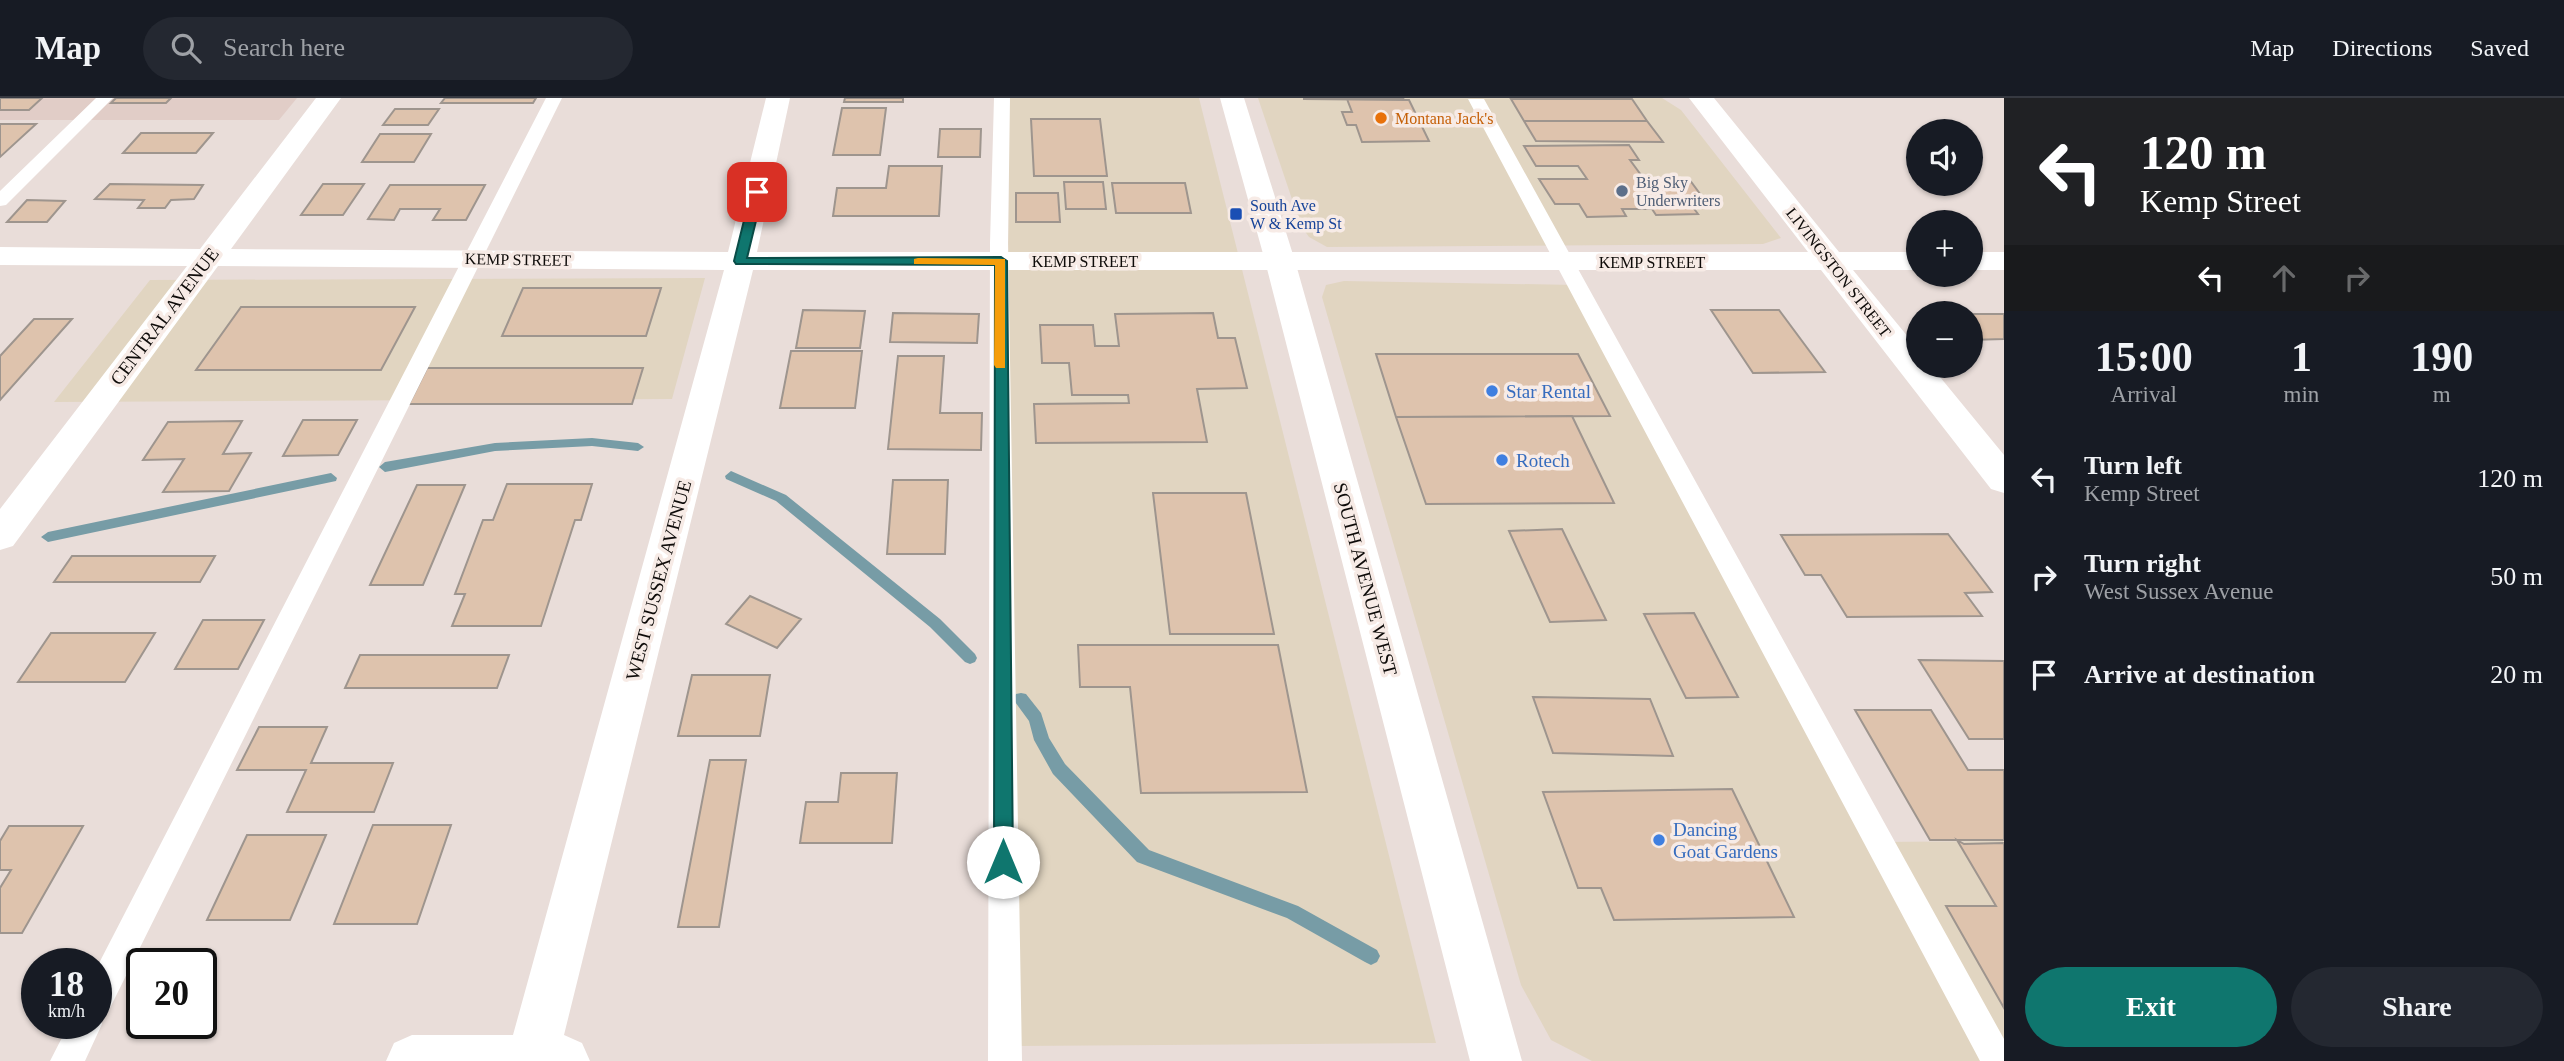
<!DOCTYPE html>
<meta charset="utf-8">
<style>
body{margin:0;font-family:Georgia,serif;background:#242831;color:#f1f3f6;height:100vh;display:flex;flex-direction:column;font-size:26px;white-space:nowrap}
*{box-sizing:border-box;margin:0}
p{font-size:23px;color:#9ea1a6}
.icon{flex:none;width:38px;height:38px;fill:none;stroke:currentColor;stroke-width:2;stroke-linecap:round;stroke-linejoin:round}
.map{position:relative;flex:1;overflow:hidden}
.drawer{display:flex;flex-direction:column;background:#171b24;width:560px}
.drawer>*{flex:none}
.top-card{background:#202124;color:#fff;overflow:hidden}
.fabs{position:absolute;left:1906px;top:21px;display:grid;gap:14px}
.fabs a{display:grid;place-items:center;width:77px;height:77px;border-radius:50%;background:#171b24;box-shadow:0 2px 5px #0004;font-size:35px}
.speed{position:absolute;left:21px;top:850px;display:flex;gap:14px;font-size:35px;font-weight:700;text-align:center}
.speed>*{display:grid;place-content:center;width:91px;height:91px;border-radius:50%;background:#171b24;box-shadow:0 2px 5px #0004;line-height:1}
.speed small{font-size:18px;font-weight:400}
.speed .limit{border:4px solid #111;border-radius:10px;background:#fff;color:#111}
.pin{position:absolute;display:grid;place-items:center;width:60px;height:60px;color:#fff;margin:-30px;border-radius:14px;box-shadow:0 4px 10px #0006}
.me{position:absolute;width:77px;margin:-38px;rotate:0deg;stroke-linejoin:round;filter:drop-shadow(0 0 5px #0008)}
.turn{display:flex;align-items:center;gap:24px;height:147px;padding:0 21px;font-size:32px}
.turn .icon{width:91px;height:91px;stroke-width:2.5}
.turn b{display:block;font-size:49px;line-height:60px}
.lanes{display:flex;align-items:center;height:66px;padding:0 21px;background:#0003;justify-content:center;gap:35px;direction:ltr}
.lanes .off{opacity:.35}
.eta{display:flex;justify-content:space-evenly;align-items:center;height:119px;text-align:center}
.eta b{font-size:42px;font-weight:700;line-height:49px}
.button{display:flex;gap:14px;margin-top:auto;padding:14px 21px}
.button a{flex:1;height:80px;border-radius:42px;background:#0f766e;color:#fff;font-size:28px;font-weight:700;line-height:80px;text-align:center}
.button a+a{background:#242831;color:#f1f3f6}
ul{padding:0;list-style:none}
li{display:flex;align-items:center;gap:21px;height:98px;padding:0 21px}
li div{flex:1}
li b{display:block;font-size:26px}
li em{font-style:normal}
header{display:flex;align-items:center;gap:42px;box-sizing:border-box;height:98px;padding:0 35px;background:#171b24;border-bottom:2px solid #363941}
header strong{font-size:33px}
nav{display:flex;gap:38px;margin-inline-start:auto;font-size:24px}
.search{width:490px;height:63px;background:#242831;display:flex;align-items:center;gap:18px;box-sizing:border-box;padding:0 24px;border-radius:38px;color:#9ea1a6;font-size:26px}
main{display:flex;flex:1;min-height:0}
.map>svg:first-child{display:block}
.commercial{fill:#e1d5c1}
.built{fill:#e1cdc7}
.lines{fill:none;stroke-linecap:round;stroke-linejoin:round}
.stream{fill:#779ca6;fill-rule:evenodd}
.building{fill:#dec3ad;stroke:#9e958e;stroke-width:2}
.service{fill:#fff;fill-rule:evenodd}
.minor{fill:#fff;fill-rule:evenodd}
.tertiary{fill:#fff;fill-rule:evenodd}
.route{fill:#0f766e;stroke:#0a4d48;stroke-width:2}
.slow{fill:#f59e0b}
.food-dot{fill:#e8710a;stroke:#f7ebe6;stroke-width:2.5}
.service-dot{fill:#5c6f8a;stroke:#f7ebe6;stroke-width:2.5}
.transit-dot{fill:#1a4fb4;stroke:#f7ebe6;stroke-width:2.5}
.shop-dot{fill:#3f7fe0;stroke:#f7ebe6;stroke-width:2.5}
.labels{text-anchor:middle;stroke-width:7;stroke-linejoin:round;paint-order:stroke}
.far-food-label{font-size:16px;fill:#c56008;stroke:#f7ebe6;text-anchor:start}
.far-service-label{font-size:16px;fill:#4e5e75;stroke:#f7ebe6;text-anchor:start}
.far-transit-label{font-size:16px;fill:#164399;stroke:#f7ebe6;text-anchor:start}
.far-street-label{font-size:16px;fill:#0e0b09;stroke:#f7ebe6}
.street-label{font-size:19px;fill:#0e0b09;stroke:#f7ebe6}
.shop-label{font-size:19px;fill:#366cbe;stroke:#f7ebe6;text-anchor:start}
</style>
<header>
<strong>Map</strong>
<div class="search"><svg class="icon" aria-label="search" viewBox="0 0 24 24"><circle cx="10" cy="10" r="6"/><path d="M15 15l6 6"/></svg>Search here</div>
<nav><a>Map</a><a>Directions</a><a>Saved</a></nav>
</header>
<main>
<div class="map">
<svg width="2004" height="963" viewBox="0 0 2004 963">
<rect width="100%" height="100%" fill="#e9ddd9"/>
<path class="commercial" d="M1009,0H1199L1436,945L1004,948Z
M1258,0H1662L1681,12L1781,140L1763,146L1327,149L1309,139L1301,128Z
M705,180L672,301L54,304L150,182Z
M1344,183L1576,187L1879,744L2004,743V963H1592L1551,942L1521,887L1322,199L1326,187Z"/>
<path class="built" d="M0,0H297L279,22H0Z"/>
<g class="lines">
<path class="stream" d="M592,340L638,345L644,349L638,353L592,348L495,353L385,374L379,369L385,364L495,345Z
M731,373L786,397L940,521L975,556L977,560L975,564L970,566L965,564L930,529L776,403L726,381L725,378Z
M331,375L337,380L336,383L48,444L41,439L48,434Z
M1021,595L1026,596L1041,615L1049,640L1065,666L1149,752L1298,808L1377,852L1380,858L1377,864L1371,867L1365,864L1287,820L1137,764L1053,676L1034,642L1029,623L1013,601L1016,596Z"/>
</g>
<path class="building" d="M0,0H42L29,12H0Z
M116,0H171L166,5H111Z
M445,0H536L533,5H441Z
M845,0H903V4H844Z
M1304,0H1403L1404,2L1304,1Z
M1347,1L1409,2L1429,43L1362,44L1356,27H1347L1342,14H1352Z
M1511,1H1632L1647,23H1524Z
M842,10H886L880,57H833Z
M395,11H439L428,27H383Z
M1031,21H1100L1107,78H1034Z
M1524,23H1647L1663,44L1536,43Z
M0,26H36L0,59Z
M940,31H981L980,59H938Z
M141,35H213L196,55H123Z
M380,36H431L414,64H362Z
M1629,47L1639,62H1630L1644,81H1689L1706,104H1689L1698,116L1656,117L1652,111H1622L1626,118L1587,119L1579,106H1555L1539,81H1587L1578,68H1536L1524,48Z
M889,68H942L939,118H833L837,90H886Z
M1064,84H1103L1106,111H1066Z
M1112,85H1185L1191,115H1116Z
M110,86L203,87L194,101L171,102L165,110H138L144,102L95,101Z
M323,86H364L343,117H301Z
M390,87H485L466,122H433L440,111H400L394,122L368,121Z
M1016,95H1058L1060,124H1016Z
M27,102L65,103L47,124H7Z
M523,190H661L646,238H502Z
M241,209H415L381,272H196Z
M803,212L865,213L860,250H796Z
M1711,212H1779L1825,274L1753,275Z
M893,215L979,216L977,245L890,244Z
M1213,215L1218,240H1235L1247,290L1197,291L1207,344L1036,345L1034,306L1129,305L1128,297H1072L1069,265H1042L1040,227H1093L1095,248H1119L1115,216Z
M1970,216H2004V241L1970,242Z
M34,221H72L0,302V258Z
M791,253H862L855,310H780Z
M1376,256H1578L1610,318L1396,319Z
M898,258H944L940,315H982L981,352L888,351Z
M427,270H643L632,306H409Z
M1572,318L1614,405L1426,406L1396,319Z
M303,322H357L338,357L283,358Z
M242,323L223,356L251,355L229,393L163,394L184,361L143,362L168,324Z
M893,382H948L945,456H887Z
M507,386H592L581,422H575L541,528H452L465,496H455L483,422H493Z
M417,387H465L423,487H370Z
M1153,395H1246L1274,536H1170Z
M1562,431L1606,522L1550,524L1509,433Z
M1948,436L1992,494L1965,495L1982,518L1847,519L1821,477H1805L1781,437Z
M72,458H215L200,484H54Z
M750,498L801,521L777,550L726,526Z
M1694,515L1738,599L1686,600L1644,516Z
M203,522H264L238,571H175Z
M51,535H155L125,584H18Z
M1078,547H1278L1307,694L1141,695L1130,589H1080Z
M360,557H509L497,590H345Z
M1919,562L2004,563V641H1969Z
M692,577H770L760,638H678Z
M1533,599L1650,601L1673,658L1553,655Z
M1855,612H1931L1968,672H2004V742H1930Z
M259,629H327L311,665H393L374,714H287L306,672H237Z
M710,662H746L719,829H678Z
M841,675H897L892,745H800L806,704H838Z
M1732,691L1794,819L1614,822L1601,790H1578L1543,694Z
M373,727H451L417,826H334Z
M9,728H83L22,835H0V790L11,772H0V743Z
M247,737H326L290,822H207Z
M1957,742L1964,746L2004,745V910L1946,808H1996Z"/>
<g class="lines">
<path class="service" d="M96,0H113L6,107L0,108V93Z
M546,0H562L107,916L100,920L102,926L85,963H50L69,926H96V871Z
M994,0H1010L1008,145L1022,963H988L990,145Z
M1468,1H1484L2004,941V963H1980Z"/>
<path class="minor" d="M316,0H341L231,151L728,154L766,0H790L757,154H1808L1689,0H1714L1839,154H1918V172H1853L1918,251V268H1931L2004,357V395L1991,391L1821,172H753L564,937L582,945L590,963H386L394,945L412,937H513L724,172L218,168L13,448L0,452V411L187,168L0,167V149L200,151Z
M1970,154H2004V172H1970Z"/>
<path class="tertiary" d="M1220,0H1244L1295,163L1522,963H1470L1265,163Z"/>
</g>
<path class="route" d="M757,90L763,94L747,160L1001,159L1007,163L1013,764L1010,771L1003,773L996,771L994,764L995,167L736,166L734,163L751,94Z"/>
<path class="slow" d="M918,160L1005,161V270H996L994,267L995,167L914,166V161Z"/>
<circle class="food-dot" cx="1381" cy="20" r="7"/>
<circle class="service-dot" cx="1622" cy="93" r="7"/>
<rect class="transit-dot" x="1229" y="109" width="14" height="14" rx="3.5"/>
<g class="shop-dot">
<circle cx="1492" cy="293" r="7"/>
<circle cx="1502" cy="362" r="7"/>
<circle cx="1659" cy="742" r="7"/>
</g>
<g class="labels">
<g class="far-food-label">
<text x="1395" y="26">Montana Jack's</text>
</g>
<g class="far-service-label">
<text x="1636" y="90">Big Sky<tspan x="1636" dy="18">Underwriters</tspan></text>
</g>
<g class="far-transit-label">
<text x="1250" y="113">South Ave<tspan x="1250" dy="18">W &amp; Kemp St</tspan></text>
</g>
<g class="far-street-label">
<text transform="translate(518 161) rotate(1)" y="6">KEMP STREET</text>
<text x="1085" y="169">KEMP STREET</text>
<text x="1652" y="170">KEMP STREET</text>
<text transform="translate(1839 174) rotate(52)" y="6">LIVINGSTON STREET</text>
</g>
<g class="street-label">
<text transform="translate(164 218) rotate(-53)" y="7">CENTRAL AVENUE</text>
<text transform="translate(1366 481) rotate(75)" y="7">SOUTH AVENUE WEST</text>
<text transform="translate(658 482) rotate(-75)" y="7">WEST SUSSEX AVENUE</text>
</g>
<g class="shop-label">
<text x="1506" y="300">Star Rental</text>
<text x="1516" y="369">Rotech</text>
<text x="1673" y="738">Dancing<tspan x="1673" dy="22">Goat Gardens</tspan></text>
</g>
</g>
</svg>
<div class="fabs">
<a><svg class="icon" aria-label="sound" viewBox="0 0 24 24"><path d="M4 9h4l5-4v14l-5-4H4zM17 9q2 3 0 6"/></svg></a>
<a>+</a>
<a>−</a>
</div>
<div class="speed"><div>18<small>km/h</small></div><div class="limit">20</div></div>
<div class="pin" style="left:757px;top:94px;background:#d93025"><svg class="icon" aria-label="arrive" viewBox="0 0 24 24"><path d="M6 21V4h12l-3 4 3 4H6"/></svg></div>
<svg class="me" style="left:1003px;top:764px" viewBox="-20 -20 40 40"><circle r="19" fill="#fff"/><path d="M0-13L10 11 0 6-10 11z" fill="#0f766e"/></svg>
</div>
<section class="drawer">
<div class="top-card">
<div class="turn"><svg class="icon" aria-label="left" viewBox="0 0 24 24"><path d="M17 20v-9H6M10 6l-5 5 5 5"/></svg><div><b>120 m</b>Kemp Street</div></div>
<div class="lanes"><svg class="icon" aria-label="left" viewBox="0 0 24 24"><path d="M17 20v-9H6M10 6l-5 5 5 5"/></svg><svg class="icon off" aria-label="ahead" viewBox="0 0 24 24"><path d="M12 20V5M6 11l6-6 6 6"/></svg><svg class="icon off" aria-label="right" viewBox="0 0 24 24"><path d="M7 20v-9h11M14 6l5 5-5 5"/></svg></div>
</div>
<div class="eta">
<div><b>15:00</b><p>Arrival</p></div>
<div><b>1</b><p>min</p></div>
<div><b>190</b><p>m</p></div>
</div>
<ul>
<li><svg class="icon" aria-label="left" viewBox="0 0 24 24"><path d="M17 20v-9H6M10 6l-5 5 5 5"/></svg><div><b>Turn left</b><p>Kemp Street</p></div><em>120 m</em></li>
<li><svg class="icon" aria-label="right" viewBox="0 0 24 24"><path d="M7 20v-9h11M14 6l5 5-5 5"/></svg><div><b>Turn right</b><p>West Sussex Avenue</p></div><em>50 m</em></li>
<li><svg class="icon" aria-label="arrive" viewBox="0 0 24 24"><path d="M6 21V4h12l-3 4 3 4H6"/></svg><div><b>Arrive at destination</b></div><em>20 m</em></li>
</ul>
<div class="button"><a>Exit</a><a>Share</a></div>
</section>
</main>
